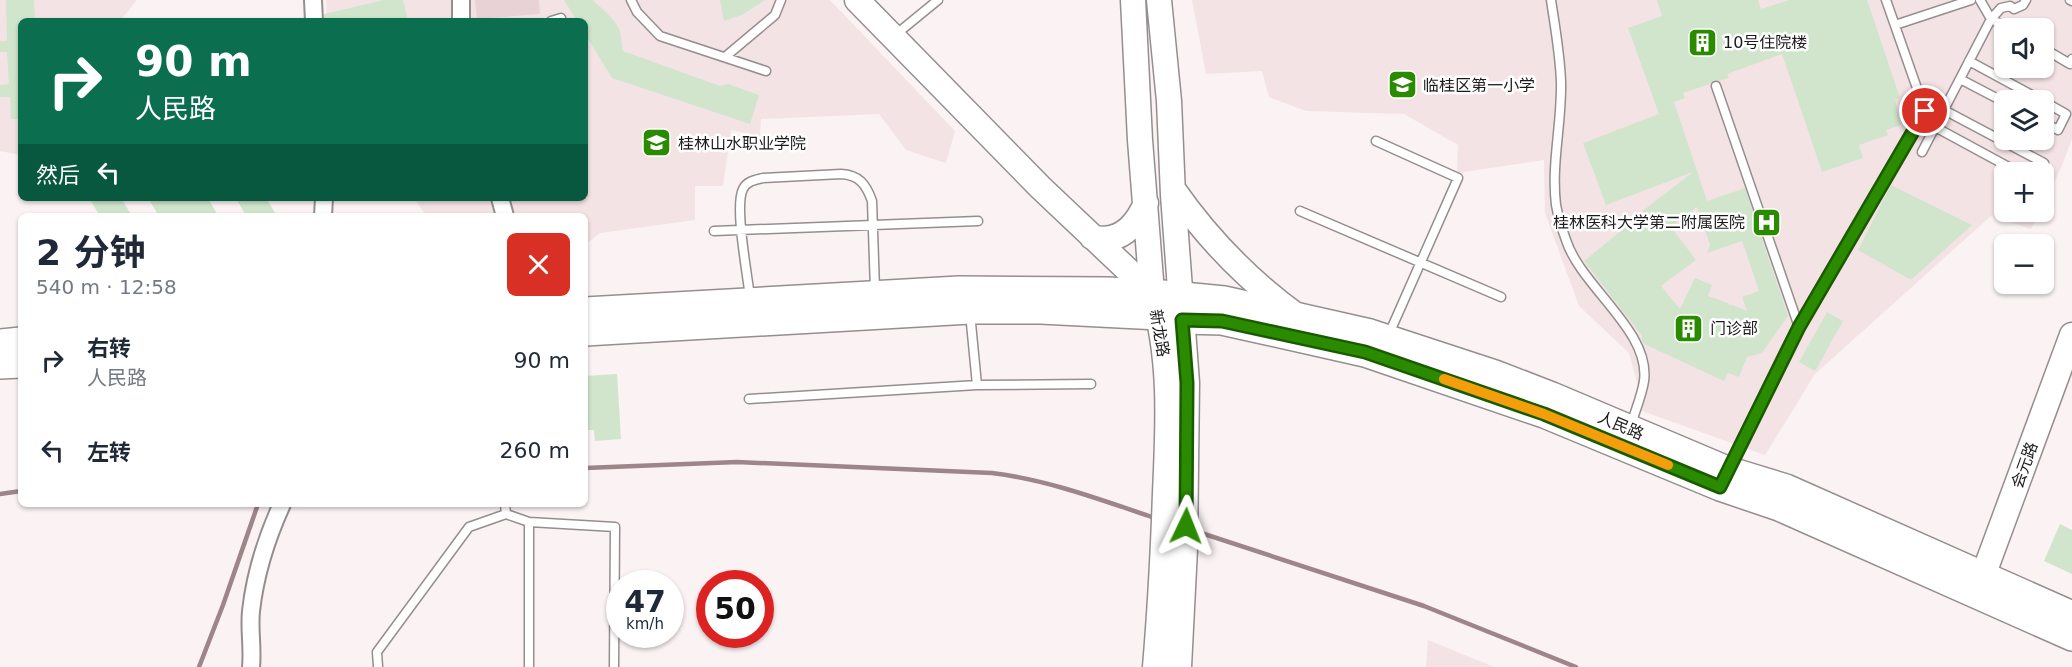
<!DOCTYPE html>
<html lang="zh">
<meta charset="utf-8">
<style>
body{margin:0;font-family:"DejaVu Sans","Noto Sans SC",sans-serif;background:#f2f2f3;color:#1f2937;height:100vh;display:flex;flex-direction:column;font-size:22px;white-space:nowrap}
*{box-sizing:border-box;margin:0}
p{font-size:20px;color:#747a83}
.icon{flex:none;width:33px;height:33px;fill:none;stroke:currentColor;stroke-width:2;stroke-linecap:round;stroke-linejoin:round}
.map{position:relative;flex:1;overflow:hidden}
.sheet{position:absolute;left:18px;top:213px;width:570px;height:294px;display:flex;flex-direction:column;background:#fff;border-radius:9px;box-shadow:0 2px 4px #0004}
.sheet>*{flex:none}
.banner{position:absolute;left:18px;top:18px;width:570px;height:183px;border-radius:9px;box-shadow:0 2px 4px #0004;background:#0b6e4f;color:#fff;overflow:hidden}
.controls{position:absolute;left:1994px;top:18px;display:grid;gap:12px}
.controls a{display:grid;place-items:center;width:60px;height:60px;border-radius:9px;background:#fff;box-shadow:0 2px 4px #0004;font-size:30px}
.speed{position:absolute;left:606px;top:570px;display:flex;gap:12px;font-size:30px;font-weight:700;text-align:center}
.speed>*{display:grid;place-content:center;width:78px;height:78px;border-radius:50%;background:#fff;box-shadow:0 2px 4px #0004;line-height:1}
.speed small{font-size:15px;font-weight:400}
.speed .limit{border:9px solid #d22;background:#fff;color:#111}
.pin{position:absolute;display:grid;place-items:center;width:51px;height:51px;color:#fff;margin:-26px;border:3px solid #fff;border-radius:50%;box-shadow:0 2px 6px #0007}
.me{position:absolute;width:66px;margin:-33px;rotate:2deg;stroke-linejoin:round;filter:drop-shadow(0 0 4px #0008)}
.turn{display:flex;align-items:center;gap:21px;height:126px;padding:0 18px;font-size:27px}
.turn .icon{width:78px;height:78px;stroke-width:2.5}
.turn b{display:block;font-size:42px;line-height:51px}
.then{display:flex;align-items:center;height:57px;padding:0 18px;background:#0003;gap:12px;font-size:22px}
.round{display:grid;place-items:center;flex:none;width:63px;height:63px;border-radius:9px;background:#f2f2f3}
.overview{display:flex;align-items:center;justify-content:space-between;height:102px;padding:0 18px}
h1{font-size:36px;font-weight:700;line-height:45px}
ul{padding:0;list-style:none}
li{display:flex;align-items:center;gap:18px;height:90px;padding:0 18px}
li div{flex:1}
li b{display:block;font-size:22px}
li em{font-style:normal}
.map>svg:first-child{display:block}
.built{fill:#f4e3e5;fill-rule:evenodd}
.green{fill:#e9d2d5}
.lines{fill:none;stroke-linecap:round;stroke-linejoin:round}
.stream{stroke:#9e8589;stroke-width:4.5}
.building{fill:#d1e5cc;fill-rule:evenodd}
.lane-casing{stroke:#958e8f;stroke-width:11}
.street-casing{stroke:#958e8f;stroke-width:20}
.secondary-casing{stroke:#958e8f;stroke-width:27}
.primary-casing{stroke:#958e8f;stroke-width:30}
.lane{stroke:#fff;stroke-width:8}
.street{stroke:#fff;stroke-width:16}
.secondary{stroke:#fff;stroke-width:24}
.primary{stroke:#fff;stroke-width:27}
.route-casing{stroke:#1b5a00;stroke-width:15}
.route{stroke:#2a8b00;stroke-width:10}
.slow{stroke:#f59e0b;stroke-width:10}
.labels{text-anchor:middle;stroke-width:5;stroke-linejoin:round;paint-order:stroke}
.poi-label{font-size:16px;fill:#1c1a1a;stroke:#fff;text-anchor:start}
.street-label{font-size:16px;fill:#1c1a1a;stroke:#fff}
</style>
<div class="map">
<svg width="2072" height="667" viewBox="0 0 2072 667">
<rect width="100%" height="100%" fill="#faf2f3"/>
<path class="built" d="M0,0H137L120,21H21V155L0,151Z
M326,0H830L955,131L946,163L906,150L879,114L761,119L760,136L731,130L723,186H695V220L600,233L585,245V273V216H426L414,198H585V21H327Z
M1192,0H2072V139L2061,168L2043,205V172H2004V212H2040L2031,229L1991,216L1815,374L1765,455L1631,407L1639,390L1629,353L1579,306L1545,213L1544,160L1457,173L1458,145L1404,114L1306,111L1269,97L1262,71L1206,74ZM2004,28H2043V68H2004ZM2004,100H2043V140H2004Z
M1428,640L1494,667H1426Z"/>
<path class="green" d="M475,0H539L540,14L477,19Z"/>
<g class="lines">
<path class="stream" d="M585,468L737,462L992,473C1049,480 1101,500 1155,518
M0,494L21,491
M1192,530L1424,606L1576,667
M199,667L223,605L258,504"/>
</g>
<path class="building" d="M6,0H34L35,21H21V119H11L10,97H0V85L9,84L7,52H0V41H7Z
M384,0H403L408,21H324V14Z
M564,0H592L604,10L616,23L620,31L623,51L720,86L728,84L759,95L750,124L612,78L585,34V21H577Z
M720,0H765L742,15L724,21Z
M1657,0H1758L1761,9L1789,0H1867L1900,98L1895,99L1901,125L1886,130L1888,135L1859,145L1863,158L1822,172L1782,54L1727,74L1729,78L1719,81L1714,80L1710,84L1683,93L1685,98L1674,102L1707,201L1745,188L1788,316L1762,353L1747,357L1739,377L1728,373L1724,381L1644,344L1641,339L1642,336L1584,261L1633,221L1632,219L1693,172L1606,205L1583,143L1659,114L1628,28L1662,16ZM1697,207L1710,245L1707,253L1742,241L1759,291L1742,297L1747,311L1730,304L1731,308L1728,303L1708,296L1712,285L1695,278L1680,309L1661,286L1696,260L1671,227Z
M1891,185L1972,225L1911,280L1858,250Z
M89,198H121L132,216H100Z
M148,198H208L218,216H159Z
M236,198H266L277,216H246Z
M1827,312L1843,321L1815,371L1799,362Z
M617,374L621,439L595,441L594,430H585V376Z
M2060,524L2072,530V574L2044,561Z"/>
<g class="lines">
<defs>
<path id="lane" d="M631,0L637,12L660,36L766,71
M1551,0C1555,27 1560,54 1561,82C1562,123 1551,164 1556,205C1558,216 1562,229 1566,240C1581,287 1651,331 1644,381C1642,395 1635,411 1631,425
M1980,0L1991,19L2009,28
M2070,0L2072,1
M551,21L561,18
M1895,25L1971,0
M894,36L938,0
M2043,48L2070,64L2072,59
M725,57L775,15L781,0
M1969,61L2041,100
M1960,79L2004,102
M1716,86L1799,327
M2015,100L2019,89
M2043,101L2066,114L2058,130L2043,122
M1944,110L2044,163L2041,172
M1935,127L2018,172
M1376,141L1458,178L1389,334
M1922,152L1991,19L2001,8L2010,6L2014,9L2023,5L2026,0
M1300,211L1501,297
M714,231L978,221
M750,298C748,277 734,206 743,189C747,181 755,180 763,178L841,174C859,175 866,184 872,201L875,290
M970,313L977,385
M749,399L977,385L1091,384
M1729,467L1799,327L1925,111L1886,0
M505,504L506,514L529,522L615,527L614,667
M378,667L377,652L469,527L506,514
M529,667V522"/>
<path id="street" d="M313,0L314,21
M461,21V0
M500,198L505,216
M323,216L324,198
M251,667C253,648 249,630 251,611C255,575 267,537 282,504"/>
<path id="secondary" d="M857,0L1040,187L1152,293
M1133,0L1140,140L1152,293C1172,358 1168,426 1165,493C1163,551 1160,609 1155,667
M1159,0L1169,101L1173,195L1187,383L1185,549L1179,667
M1173,189C1207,238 1249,281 1297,316
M1092,237C1119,245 1136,226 1146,203
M1977,592L2072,335"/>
<path id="primary" d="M585,311L959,290L1107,291L1152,293L1224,300L1370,333L1495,374L1552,396L1727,470L1786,488L2072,615
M585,332L970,310H1041L1159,316L1182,320L1222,321L1365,353L1544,414L1720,487L1779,507L2072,637
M0,343L21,341
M0,365L21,364"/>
</defs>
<use href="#lane" class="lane-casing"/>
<use href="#street" class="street-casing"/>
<use href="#secondary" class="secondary-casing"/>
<use href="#primary" class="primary-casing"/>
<use href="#lane" class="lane"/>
<use href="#street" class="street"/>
<use href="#secondary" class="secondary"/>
<use href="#primary" class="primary"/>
</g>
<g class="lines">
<defs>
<path id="route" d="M1186,526L1187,383L1182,320L1222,321L1365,352L1544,414L1720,487L1799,327L1925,111"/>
</defs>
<use href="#route" class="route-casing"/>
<use href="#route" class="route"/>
<path class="slow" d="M1444,379L1544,414L1668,465"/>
</g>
<defs>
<symbol id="building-square" viewBox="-11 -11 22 22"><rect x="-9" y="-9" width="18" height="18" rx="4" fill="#2a8b00" stroke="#fff"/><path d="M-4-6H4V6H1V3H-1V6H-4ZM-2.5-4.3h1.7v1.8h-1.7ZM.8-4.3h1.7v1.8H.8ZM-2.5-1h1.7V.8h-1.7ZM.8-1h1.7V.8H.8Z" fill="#fff"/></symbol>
<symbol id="school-square" viewBox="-11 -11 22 22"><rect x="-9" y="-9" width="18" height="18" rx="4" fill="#2a8b00" stroke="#fff"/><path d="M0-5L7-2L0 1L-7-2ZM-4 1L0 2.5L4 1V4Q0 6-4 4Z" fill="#fff"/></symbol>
<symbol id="university-square" viewBox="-11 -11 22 22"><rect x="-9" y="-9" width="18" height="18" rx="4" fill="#2a8b00" stroke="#fff"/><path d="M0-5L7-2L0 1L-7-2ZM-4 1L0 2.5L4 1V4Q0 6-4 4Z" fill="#fff"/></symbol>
<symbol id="hospital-square" viewBox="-11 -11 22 22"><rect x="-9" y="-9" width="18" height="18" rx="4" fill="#2a8b00" stroke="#fff"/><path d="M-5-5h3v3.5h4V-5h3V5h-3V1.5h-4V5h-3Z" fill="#fff"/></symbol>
</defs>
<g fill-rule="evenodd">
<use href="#building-square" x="1686" y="26" width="33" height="33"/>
<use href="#school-square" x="1386" y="68" width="33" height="33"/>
<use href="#university-square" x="640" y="126" width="33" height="33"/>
<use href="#hospital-square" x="1750" y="206" width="33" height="33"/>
<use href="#building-square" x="1672" y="312" width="33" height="33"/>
</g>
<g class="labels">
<g class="poi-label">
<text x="1723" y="48">10号住院楼</text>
<text x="1423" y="91">临桂区第一小学</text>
<text x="678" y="149">桂林山水职业学院</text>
<text x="1745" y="228" text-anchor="end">桂林医科大学第二附属医院</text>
<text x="1710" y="334">门诊部</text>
</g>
<g class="street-label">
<text transform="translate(1160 333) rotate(80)" y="6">新龙路</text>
<text transform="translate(1621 425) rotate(23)" y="6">人民路</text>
<text transform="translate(2024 465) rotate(-70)" y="6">会元路</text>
</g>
</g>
</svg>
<div class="controls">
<a><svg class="icon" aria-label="sound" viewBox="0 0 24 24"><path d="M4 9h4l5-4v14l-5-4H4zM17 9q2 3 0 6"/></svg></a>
<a><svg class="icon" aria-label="layers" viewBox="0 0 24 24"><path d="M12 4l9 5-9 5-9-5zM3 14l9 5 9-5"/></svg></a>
<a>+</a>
<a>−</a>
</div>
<div class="speed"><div>47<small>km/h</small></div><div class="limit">50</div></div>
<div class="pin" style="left:1925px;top:111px;background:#d93025"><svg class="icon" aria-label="arrive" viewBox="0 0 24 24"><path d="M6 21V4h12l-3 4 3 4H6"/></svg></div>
<svg class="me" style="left:1186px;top:526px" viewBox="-20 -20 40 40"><path d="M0-17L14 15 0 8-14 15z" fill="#2a8b00" stroke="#fff" stroke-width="4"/></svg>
<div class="banner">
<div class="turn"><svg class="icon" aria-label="right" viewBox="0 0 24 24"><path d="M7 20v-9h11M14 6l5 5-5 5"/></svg><div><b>90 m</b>人民路</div></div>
<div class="then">然后<svg class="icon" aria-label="left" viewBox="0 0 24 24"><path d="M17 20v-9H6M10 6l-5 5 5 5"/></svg></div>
</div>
<section class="sheet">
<div class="overview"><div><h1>2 分钟</h1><p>540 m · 12:58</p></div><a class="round" style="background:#d93025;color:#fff"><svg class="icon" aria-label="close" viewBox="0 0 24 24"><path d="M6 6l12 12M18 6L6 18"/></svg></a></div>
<ul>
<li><svg class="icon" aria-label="right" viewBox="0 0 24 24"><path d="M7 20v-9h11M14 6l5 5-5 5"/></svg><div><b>右转</b><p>人民路</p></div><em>90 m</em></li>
<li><svg class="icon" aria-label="left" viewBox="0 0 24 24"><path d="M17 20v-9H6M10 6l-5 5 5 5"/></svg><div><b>左转</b></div><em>260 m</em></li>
</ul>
</section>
</div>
